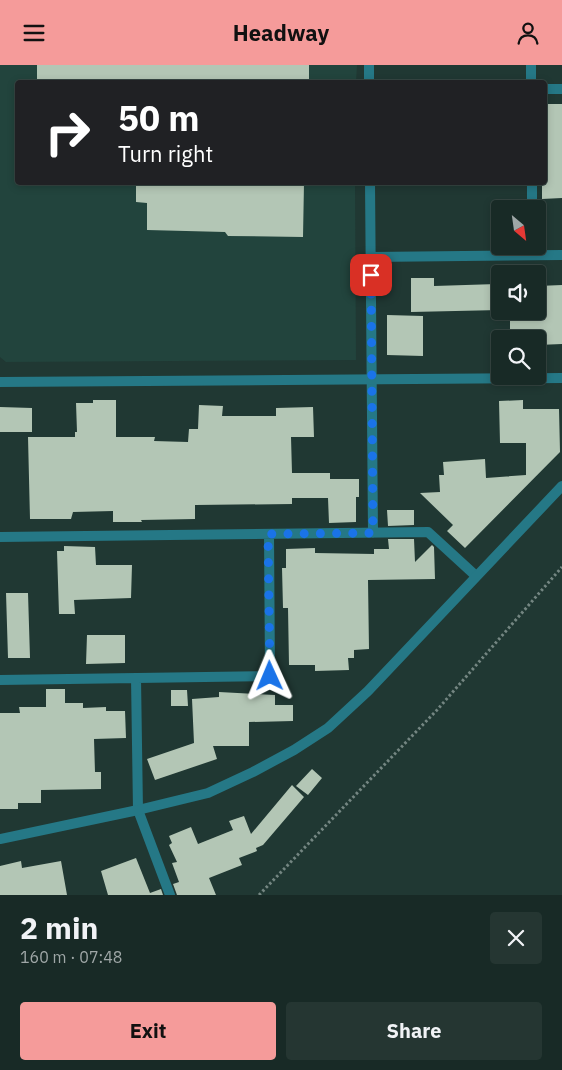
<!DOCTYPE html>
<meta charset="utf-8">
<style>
body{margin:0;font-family:"IBM Plex Sans",sans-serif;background:#253632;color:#f1f3f6;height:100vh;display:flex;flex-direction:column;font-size:19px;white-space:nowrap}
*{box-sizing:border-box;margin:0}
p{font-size:16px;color:#9fa7a7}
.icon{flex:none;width:28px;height:28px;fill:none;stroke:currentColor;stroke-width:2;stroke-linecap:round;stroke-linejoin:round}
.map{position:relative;height:830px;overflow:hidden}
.details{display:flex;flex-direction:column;background:#182a26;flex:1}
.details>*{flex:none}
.guide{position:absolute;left:15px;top:15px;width:532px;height:105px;border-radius:5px;box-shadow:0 2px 8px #0003,0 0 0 1px #364643;background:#202124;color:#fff;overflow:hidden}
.needle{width:32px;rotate:151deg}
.controls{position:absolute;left:491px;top:135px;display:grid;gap:10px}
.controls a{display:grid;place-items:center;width:55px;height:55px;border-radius:5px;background:#182a26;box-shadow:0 2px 8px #0003,0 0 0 1px #364643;font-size:25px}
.pin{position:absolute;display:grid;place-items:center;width:42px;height:42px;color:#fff;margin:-21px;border-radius:10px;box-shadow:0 2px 8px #0006}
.me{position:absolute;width:55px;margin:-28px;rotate:359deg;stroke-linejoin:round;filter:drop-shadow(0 0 4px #0008)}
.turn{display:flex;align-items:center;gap:18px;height:105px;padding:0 20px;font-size:22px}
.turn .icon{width:65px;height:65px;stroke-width:2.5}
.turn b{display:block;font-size:35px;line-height:42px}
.round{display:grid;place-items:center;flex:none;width:52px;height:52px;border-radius:5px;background:#253632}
.headline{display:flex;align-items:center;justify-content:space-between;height:85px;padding:0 20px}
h1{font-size:30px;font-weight:700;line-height:38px}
.primary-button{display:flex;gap:10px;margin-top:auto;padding:10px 20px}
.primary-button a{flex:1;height:58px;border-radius:5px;background:#f59b9a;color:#111;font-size:20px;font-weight:700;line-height:58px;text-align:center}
.primary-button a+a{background:#253632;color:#f1f3f6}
header{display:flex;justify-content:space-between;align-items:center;height:65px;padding:0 20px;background:#f59b9a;color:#111;font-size:22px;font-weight:700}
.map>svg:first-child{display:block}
.built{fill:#22443d}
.building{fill:#b3c6b5}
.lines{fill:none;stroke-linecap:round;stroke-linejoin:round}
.path{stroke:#748682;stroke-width:3;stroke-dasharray:2.5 2.5;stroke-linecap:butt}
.minor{stroke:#257886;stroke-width:10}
.tertiary{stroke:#257886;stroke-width:10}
.route{stroke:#1a73e8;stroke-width:9;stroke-dasharray:0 16.2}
</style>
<header><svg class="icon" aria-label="menu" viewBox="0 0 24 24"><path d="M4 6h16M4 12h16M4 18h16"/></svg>Headway<svg class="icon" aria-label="person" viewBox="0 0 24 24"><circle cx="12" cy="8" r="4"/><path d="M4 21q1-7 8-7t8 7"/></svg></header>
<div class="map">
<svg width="562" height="830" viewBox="0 0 562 830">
<rect width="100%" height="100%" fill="#203833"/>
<path class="built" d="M0,0H357L356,17L18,18V118H355L356,295L6,297L0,292Z"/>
<path class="building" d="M37,0H309V18H37Z
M546,39H562V133L542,134V118H545L546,103Z
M136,118H304L303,172L228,171L225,167L147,165V138L136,137Z
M411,213H434V221L497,219V223H500V245L411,247Z
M562,220V279L538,280V274H510V249H538V221Z
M387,250L423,251V291L387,290Z
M93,335H116V372H155L154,376L188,377L189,364H198L199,340L223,341L222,351H276V343L313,342L314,372H291L292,408H330V414H359V432H356V457L329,458L328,433H292V439L195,440V454L141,455L142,457H113V446L73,447L71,454H30L28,372H75V367H77L76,338H93Z
M523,335V344H559L560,387L465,483L447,466L453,460L420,428L440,427L439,410H444L443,397L485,394L486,413L526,410V378H500L499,336Z
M0,342L32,343V367H0Z
M387,445H414V460L388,461Z
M388,474H414L415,497L432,480L434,482L435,514L368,515L369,584L354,585V593H348L349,605L315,606V600H289L288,543H283L282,503H286V484L315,483V488L374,489V484H389Z
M64,481L95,482L96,500H132L131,533L74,535L75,549H59L57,486H64Z
M6,528H28L30,593H8Z
M87,570H125V598L86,599Z
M46,624H65V638H83V643L106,642V646H125L126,673L94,674L95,707H101V724L41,725V738H18V744H0V648H20L19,642H46Z
M171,625H187L188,641H171Z
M219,627L275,630V640H293V656L249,657V681H213L217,694L155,715L147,694L194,678L192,634L219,632Z
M312,704L322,713L308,730L296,721Z
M292,720L304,732L263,780L256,783L257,786L239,793L242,800L209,813L216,830H177L173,819L179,817L172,798L177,797L169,780L172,778L169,771L191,762L198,779L233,765L229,756L244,751L251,769Z
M136,793L150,828L161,824L163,830H108L101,806Z
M21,796L22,803L61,796L67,830H0V801Z"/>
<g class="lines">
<path class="path" d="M259,830L437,645L562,502"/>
<path class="minor" d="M531,0V18
M369,18V0
M545,24H562
M370,118L373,468
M532,118V144
M371,192L562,190
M0,472L428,467L476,511
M136,613L138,745L170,830
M0,615L270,611L269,469"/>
<path class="tertiary" d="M0,317L562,313
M0,774L138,745L208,728L253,707L294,685L328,663L368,626L562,421"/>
</g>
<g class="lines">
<path class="route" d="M270,611L268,469L373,468L371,210"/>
</g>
</svg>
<div class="controls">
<a><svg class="needle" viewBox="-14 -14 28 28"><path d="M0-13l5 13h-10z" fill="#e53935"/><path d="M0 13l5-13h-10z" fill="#9fa7a7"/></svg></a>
<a><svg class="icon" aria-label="sound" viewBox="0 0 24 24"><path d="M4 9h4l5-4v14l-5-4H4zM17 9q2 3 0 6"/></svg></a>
<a><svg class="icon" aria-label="search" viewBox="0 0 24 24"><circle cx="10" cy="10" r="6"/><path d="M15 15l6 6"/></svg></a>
</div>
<div class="pin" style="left:371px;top:210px;background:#d93025"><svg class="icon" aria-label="arrive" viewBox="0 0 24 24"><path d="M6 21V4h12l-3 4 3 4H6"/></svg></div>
<svg class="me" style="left:270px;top:611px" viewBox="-20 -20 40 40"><path d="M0-17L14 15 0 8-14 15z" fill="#1a73e8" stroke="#fff" stroke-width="4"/></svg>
<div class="guide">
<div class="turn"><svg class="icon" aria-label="right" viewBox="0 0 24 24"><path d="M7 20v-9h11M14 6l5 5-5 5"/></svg><div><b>50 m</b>Turn right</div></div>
</div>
</div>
<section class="details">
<div class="headline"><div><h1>2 min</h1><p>160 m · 07:48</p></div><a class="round"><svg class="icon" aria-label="close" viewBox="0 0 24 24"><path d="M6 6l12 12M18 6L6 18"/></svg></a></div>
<div class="primary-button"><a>Exit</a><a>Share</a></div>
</section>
